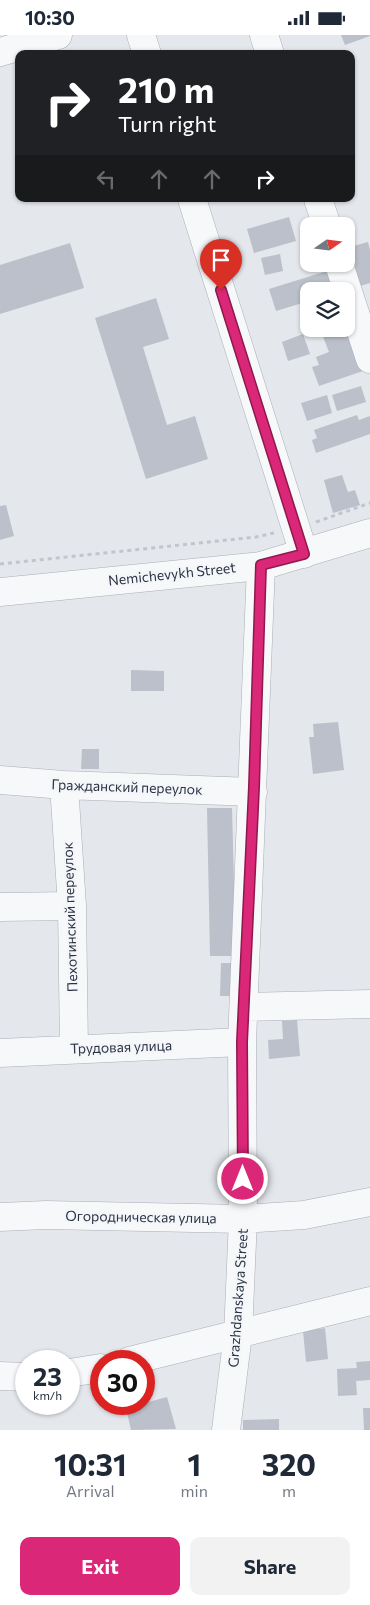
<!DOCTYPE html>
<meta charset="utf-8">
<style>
body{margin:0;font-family:Commissioner,sans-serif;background:#f2f2f3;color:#1f2937;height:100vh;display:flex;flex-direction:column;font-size:19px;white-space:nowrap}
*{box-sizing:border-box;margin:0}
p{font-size:16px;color:#747a83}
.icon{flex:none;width:28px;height:28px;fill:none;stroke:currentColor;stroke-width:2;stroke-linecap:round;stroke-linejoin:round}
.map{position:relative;height:1395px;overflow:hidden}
.side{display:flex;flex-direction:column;background:#fff;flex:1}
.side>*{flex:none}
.hud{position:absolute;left:15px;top:15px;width:340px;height:152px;border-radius:10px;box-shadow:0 1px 4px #0004;background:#202124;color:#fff;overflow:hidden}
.needle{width:32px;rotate:76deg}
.fabs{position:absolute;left:300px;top:182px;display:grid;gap:10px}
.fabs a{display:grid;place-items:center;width:55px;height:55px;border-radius:10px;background:#fff;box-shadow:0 1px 4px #0004;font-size:25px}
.speed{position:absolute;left:15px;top:1315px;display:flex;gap:10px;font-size:25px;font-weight:700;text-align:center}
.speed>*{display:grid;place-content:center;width:65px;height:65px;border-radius:50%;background:#fff;box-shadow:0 1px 4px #0004;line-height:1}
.speed small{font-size:12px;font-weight:400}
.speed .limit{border:8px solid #d22;background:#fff;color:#111}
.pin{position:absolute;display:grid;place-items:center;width:42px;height:42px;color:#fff;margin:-51px -21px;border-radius:50% 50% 50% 0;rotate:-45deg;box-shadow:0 0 5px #0007}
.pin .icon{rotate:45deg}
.me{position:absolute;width:55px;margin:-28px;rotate:0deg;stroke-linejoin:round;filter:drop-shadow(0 0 4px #0008)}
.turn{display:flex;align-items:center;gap:18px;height:105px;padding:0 20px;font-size:22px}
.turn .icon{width:65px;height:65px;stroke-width:2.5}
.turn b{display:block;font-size:35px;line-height:42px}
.lanes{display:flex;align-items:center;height:48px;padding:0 20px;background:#0003;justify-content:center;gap:25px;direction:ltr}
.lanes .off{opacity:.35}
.eta{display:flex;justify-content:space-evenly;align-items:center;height:85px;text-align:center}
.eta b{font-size:30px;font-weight:700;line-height:35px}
.action{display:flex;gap:10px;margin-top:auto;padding:10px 20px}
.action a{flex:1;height:58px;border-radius:10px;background:#db2777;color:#fff;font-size:20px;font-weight:700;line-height:58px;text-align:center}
.action a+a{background:#f2f2f3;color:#1f2937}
.status{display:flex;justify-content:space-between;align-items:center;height:35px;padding:0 25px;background:#fff;direction:ltr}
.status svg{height:14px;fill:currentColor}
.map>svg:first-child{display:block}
.building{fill:#bbc0ca}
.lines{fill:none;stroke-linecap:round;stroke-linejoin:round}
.minor-casing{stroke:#a9aeb7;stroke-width:29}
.path{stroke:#c2c5cb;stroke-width:3;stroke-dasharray:4 4;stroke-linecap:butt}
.minor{stroke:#f7f8fa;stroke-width:28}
.route-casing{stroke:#8e194d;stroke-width:12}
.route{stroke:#db2777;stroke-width:9}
.labels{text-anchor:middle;stroke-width:4.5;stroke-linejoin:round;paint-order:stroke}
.street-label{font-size:14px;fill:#2b3445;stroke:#f4f6f9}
</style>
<div class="status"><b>10:30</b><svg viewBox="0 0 49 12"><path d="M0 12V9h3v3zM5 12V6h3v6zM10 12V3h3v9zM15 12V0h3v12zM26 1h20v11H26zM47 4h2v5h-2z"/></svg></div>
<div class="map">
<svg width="370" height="1395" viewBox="0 0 370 1395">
<rect width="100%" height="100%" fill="#e4e7ec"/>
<path class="building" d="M341,0H370V1L345,10Z
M289,182L296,206L254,218L247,194Z
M368,207L370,215V248L354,253L346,227V213Z
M70,208L84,253L0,279V230Z
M280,219L283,236L265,240L261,223Z
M327,236L331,248L326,250L328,256H309V266L276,276L269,254Z
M156,263L169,304L143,312L167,390L195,381L208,424L146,444L95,283Z
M347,287L363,336L319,351L312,332L319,330L316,322L329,317L320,294H346Z
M303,299L310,319L288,326L282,307Z
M361,351L366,367L337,376L332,360Z
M327,360L332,378L307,386L301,368Z
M357,380L359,385L370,381V399L316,418L312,405L317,403L314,395Z
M342,440L348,457L355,455L360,470L333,478L324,445Z
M6,470L14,501L0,505V471Z
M131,635L164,636V656H131Z
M338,687L344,735L313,739L309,702H314L313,689Z
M82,714H99V734H81Z
M207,773H232L236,921H210Z
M221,928H240L239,961H220Z
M297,985L300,1021L269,1024L268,1005L283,1004L282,986Z
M325,1293L328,1324L306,1327L303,1296Z
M370,1326V1345L356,1346L357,1360L338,1361L337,1334L357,1333L356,1327Z
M167,1362L176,1394L131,1395L126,1373Z
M363,1373H370V1395H364Z
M279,1384V1395H243V1385Z"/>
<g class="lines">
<defs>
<path id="minor" d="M141,0L147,19
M264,0L270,19
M0,17L58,0
M192,164L304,519
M318,164L327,191
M339,229L370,324
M0,557L261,531L370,498
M0,745L64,750L253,757
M64,750L72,871L74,1014
M0,872L72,871
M244,972L370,969
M0,1018L242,1007
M0,1182L46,1180L243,1184L304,1180L370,1167
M129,1326L370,1266
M69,1338L101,1333
M0,1341L26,1342
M226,1395L238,1299L243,1184L242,1007L261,531"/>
</defs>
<use href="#minor" class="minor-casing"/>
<path class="path" d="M316,487L370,468
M0,529L256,502L274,498"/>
<use href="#minor" class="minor"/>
</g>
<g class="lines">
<defs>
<path id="route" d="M221,255L304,519L261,530L254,752L242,1007L243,1144"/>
</defs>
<use href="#route" class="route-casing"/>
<use href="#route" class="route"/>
</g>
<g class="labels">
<g class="street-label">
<text transform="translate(172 539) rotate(-6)" y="5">Nemichevykh Street</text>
<text transform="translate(127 752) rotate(2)" y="5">Гражданский переулок</text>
<text transform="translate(70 882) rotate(-92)" y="5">Пехотинский переулок</text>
<text transform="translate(121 1012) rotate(-2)" y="5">Трудовая улица</text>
<text transform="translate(141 1182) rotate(1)" y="5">Огородническая улица</text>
<text transform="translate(238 1263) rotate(-86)" y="5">Grazhdanskaya Street</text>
</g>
</g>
</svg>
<div class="fabs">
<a><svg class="needle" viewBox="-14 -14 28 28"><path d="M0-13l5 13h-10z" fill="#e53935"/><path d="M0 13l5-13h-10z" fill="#747a83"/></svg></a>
<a><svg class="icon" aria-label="layers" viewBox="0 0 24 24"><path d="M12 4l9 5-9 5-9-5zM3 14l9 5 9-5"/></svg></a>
</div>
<div class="speed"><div>23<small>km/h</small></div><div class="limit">30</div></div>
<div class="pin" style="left:221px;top:255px;background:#d93025"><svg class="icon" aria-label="arrive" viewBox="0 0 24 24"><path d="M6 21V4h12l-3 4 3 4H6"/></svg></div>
<svg class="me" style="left:243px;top:1144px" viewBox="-20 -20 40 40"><circle r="17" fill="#db2777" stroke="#fff" stroke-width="3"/><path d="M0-11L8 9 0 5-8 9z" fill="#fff"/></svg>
<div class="hud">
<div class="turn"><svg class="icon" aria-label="right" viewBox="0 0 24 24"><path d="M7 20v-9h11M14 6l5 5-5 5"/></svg><div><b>210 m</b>Turn right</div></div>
<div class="lanes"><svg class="icon off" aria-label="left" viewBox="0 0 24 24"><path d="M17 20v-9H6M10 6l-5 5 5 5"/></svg><svg class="icon off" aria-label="ahead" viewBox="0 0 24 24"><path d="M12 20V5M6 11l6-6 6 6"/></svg><svg class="icon off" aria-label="ahead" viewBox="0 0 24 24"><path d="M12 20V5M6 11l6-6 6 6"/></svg><svg class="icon" aria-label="right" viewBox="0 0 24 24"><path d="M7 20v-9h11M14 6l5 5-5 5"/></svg></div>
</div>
</div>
<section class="side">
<div class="eta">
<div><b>10:31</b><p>Arrival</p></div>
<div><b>1</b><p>min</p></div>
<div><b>320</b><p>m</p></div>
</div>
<div class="action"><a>Exit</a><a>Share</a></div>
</section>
